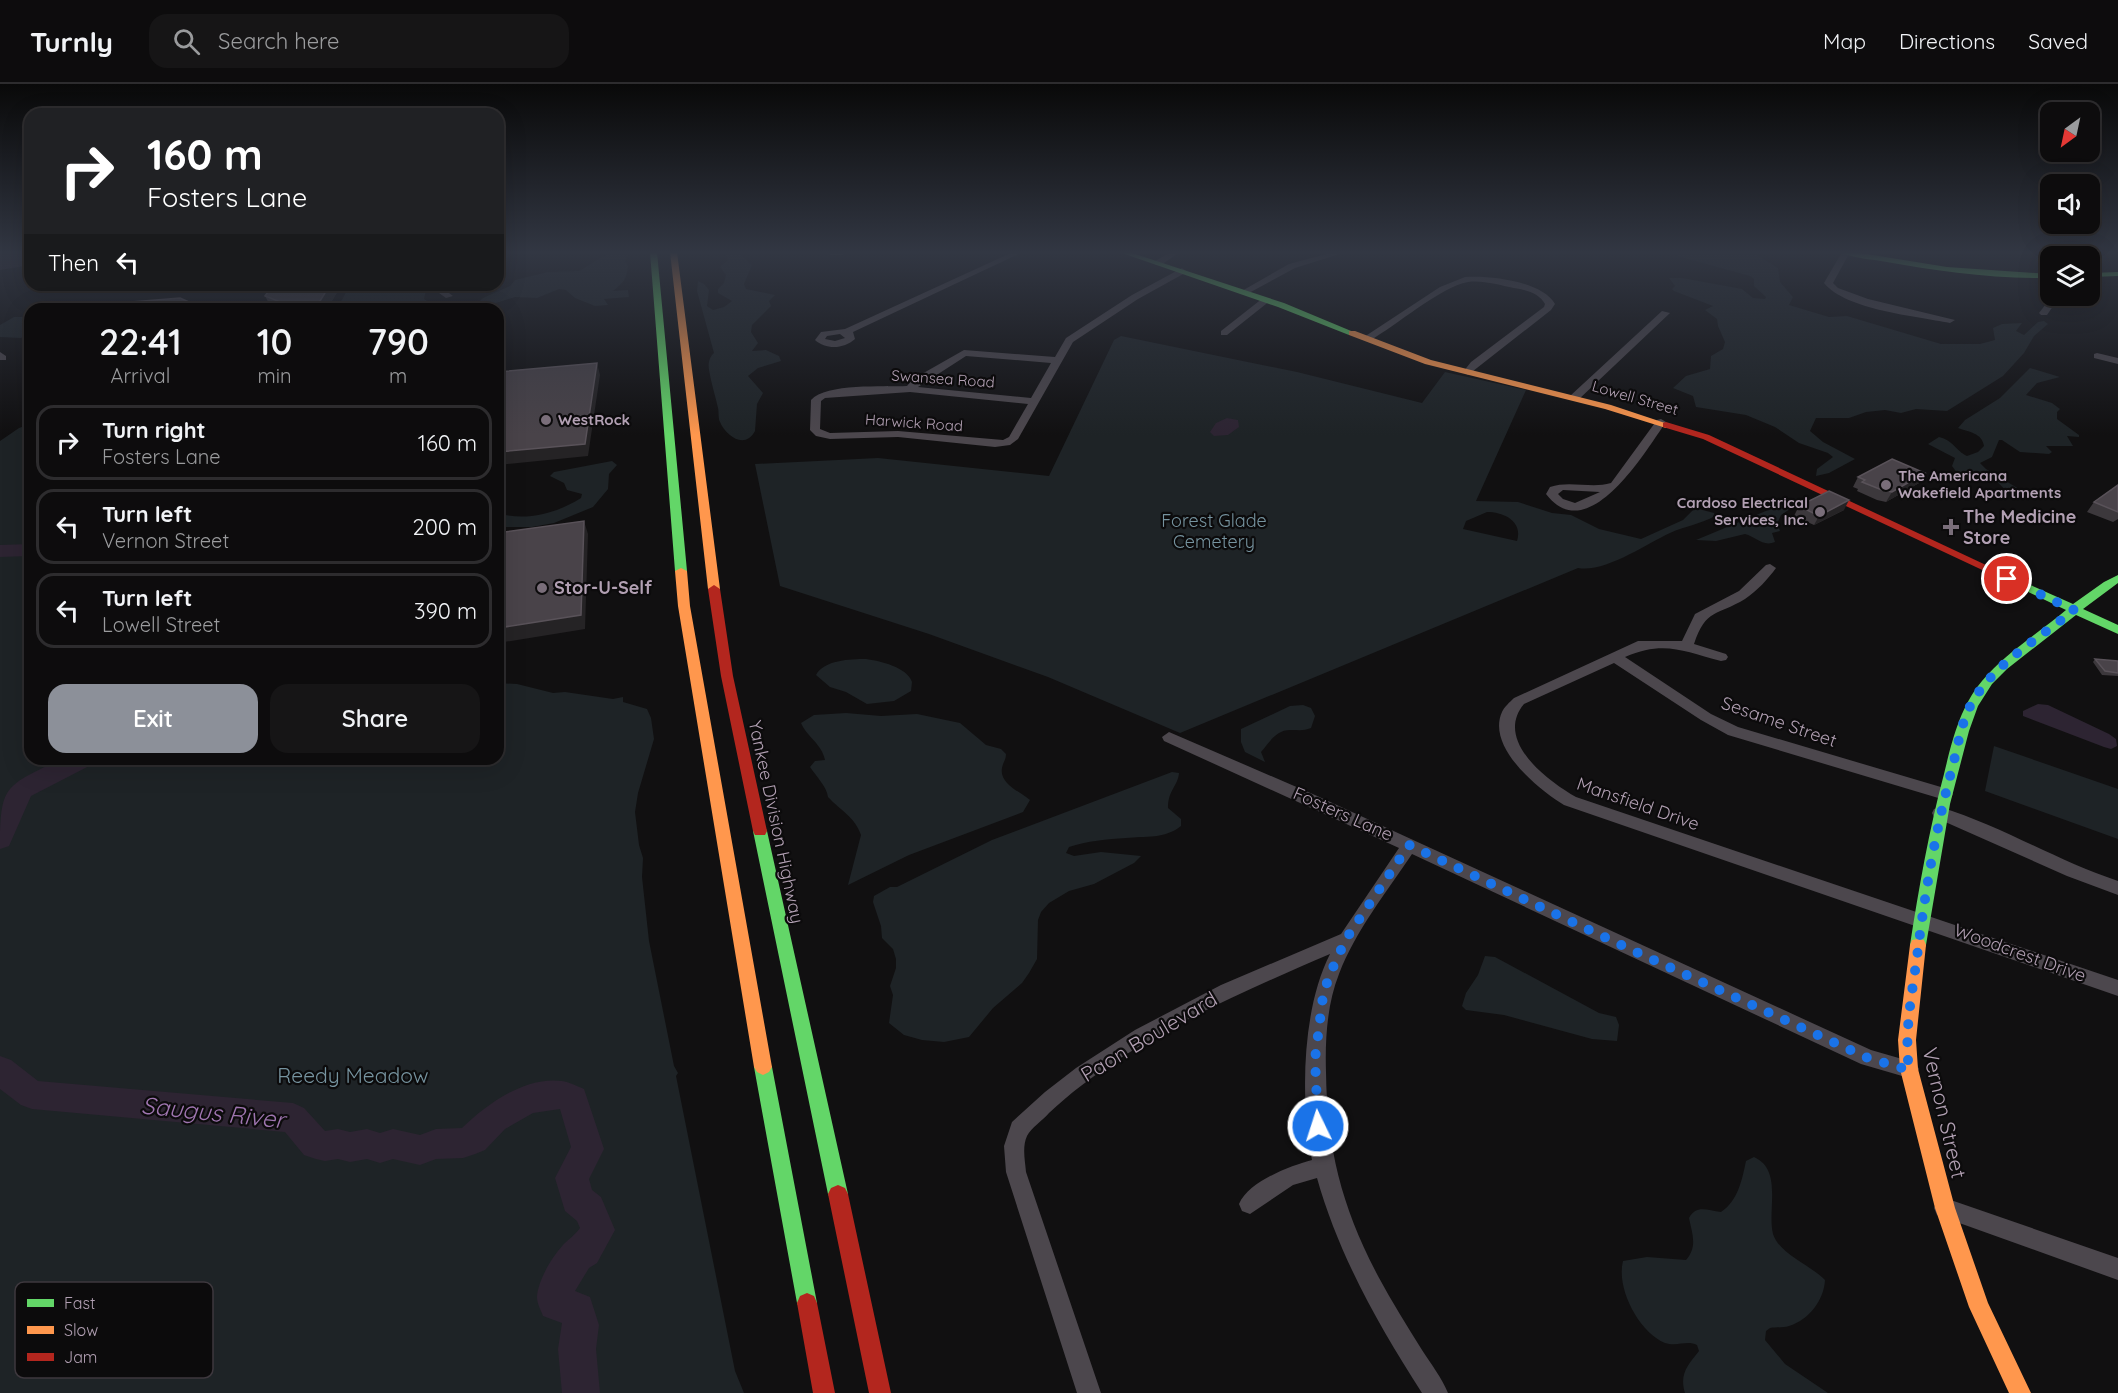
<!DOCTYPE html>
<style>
body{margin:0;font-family:Quicksand,sans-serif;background:#161516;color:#f1f3f6;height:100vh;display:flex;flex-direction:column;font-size:22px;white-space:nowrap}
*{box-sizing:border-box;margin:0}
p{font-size:20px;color:#9a9b9d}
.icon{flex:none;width:33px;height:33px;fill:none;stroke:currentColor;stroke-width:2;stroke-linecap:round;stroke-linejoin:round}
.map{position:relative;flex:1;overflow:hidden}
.drawer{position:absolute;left:24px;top:219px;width:480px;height:462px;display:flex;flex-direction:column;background:#0d0c0d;border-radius:18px;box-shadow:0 6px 24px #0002,0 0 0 2px #2d2c2e}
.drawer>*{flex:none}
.guide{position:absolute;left:24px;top:24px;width:480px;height:183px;border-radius:18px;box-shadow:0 6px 24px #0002,0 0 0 2px #2d2c2e;background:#202124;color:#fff;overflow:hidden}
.needle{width:39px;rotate:213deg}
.tools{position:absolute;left:2040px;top:18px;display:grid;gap:12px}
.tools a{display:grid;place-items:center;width:60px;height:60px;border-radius:12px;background:#0d0c0d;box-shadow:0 6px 24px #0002,0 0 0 2px #2d2c2e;font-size:30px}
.pin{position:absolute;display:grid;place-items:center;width:51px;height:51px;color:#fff;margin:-26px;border:3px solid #fff;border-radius:50%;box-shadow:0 2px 6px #0007}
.me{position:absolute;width:66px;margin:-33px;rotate:356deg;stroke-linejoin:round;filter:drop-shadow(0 0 4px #0008)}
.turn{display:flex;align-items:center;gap:21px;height:126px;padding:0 24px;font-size:27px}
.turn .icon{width:78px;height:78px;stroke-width:2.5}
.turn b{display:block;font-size:42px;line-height:51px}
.then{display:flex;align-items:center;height:57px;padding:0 24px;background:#0003;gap:12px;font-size:22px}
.eta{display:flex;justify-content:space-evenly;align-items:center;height:102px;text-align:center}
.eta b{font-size:36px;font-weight:600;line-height:42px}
.cta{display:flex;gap:12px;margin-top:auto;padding:12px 24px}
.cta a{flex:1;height:69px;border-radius:18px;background:#8c9099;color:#fff;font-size:24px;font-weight:600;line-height:69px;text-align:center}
.cta a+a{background:#161516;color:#f1f3f6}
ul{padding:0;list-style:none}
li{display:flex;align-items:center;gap:18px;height:75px;margin:0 12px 9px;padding:0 12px;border:3px solid #2d2c2e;border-radius:18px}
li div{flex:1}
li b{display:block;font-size:22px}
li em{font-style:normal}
header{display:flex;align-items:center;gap:36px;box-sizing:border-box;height:84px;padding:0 30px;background:#0d0c0d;border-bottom:2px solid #2d2c2e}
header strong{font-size:28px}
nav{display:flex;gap:33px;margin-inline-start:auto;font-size:21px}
.search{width:420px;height:54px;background:#161516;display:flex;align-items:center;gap:15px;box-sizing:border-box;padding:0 21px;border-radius:18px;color:#9a9b9d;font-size:22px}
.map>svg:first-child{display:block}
.green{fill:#1e2326;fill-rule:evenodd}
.water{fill:#2d2432}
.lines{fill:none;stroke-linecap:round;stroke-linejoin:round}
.river{fill:#2d2432;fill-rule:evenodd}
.street{fill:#4c474d;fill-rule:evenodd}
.fast{fill:#63d668;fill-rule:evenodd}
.slow{fill:#ff974d;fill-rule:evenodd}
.jam{fill:#b3261e;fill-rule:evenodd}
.wall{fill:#3c383c}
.shaded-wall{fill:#252325}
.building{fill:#494349;stroke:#595259;stroke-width:1.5}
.route{stroke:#1a73e8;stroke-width:10;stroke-dasharray:0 18}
.poi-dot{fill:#7a6e7a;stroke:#0c0b0c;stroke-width:2}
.labels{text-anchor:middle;stroke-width:4.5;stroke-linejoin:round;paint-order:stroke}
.far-street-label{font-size:15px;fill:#b2a0b3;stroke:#0c0b0c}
.far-poi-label{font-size:15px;font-weight:bold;fill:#b2a0b3;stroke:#0c0b0c;text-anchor:start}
.poi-label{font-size:18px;font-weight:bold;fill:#b2a0b3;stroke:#0c0b0c;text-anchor:start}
.park-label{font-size:18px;fill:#76939f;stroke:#0c0b0c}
.street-label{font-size:18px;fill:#b2a0b3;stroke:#0c0b0c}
.near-street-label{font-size:21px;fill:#b2a0b3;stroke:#0c0b0c}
.near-park-label{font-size:21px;fill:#76939f;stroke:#0c0b0c}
.near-water-label{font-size:24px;font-style:italic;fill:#9f75b0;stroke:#0c0b0c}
.key{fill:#0c0b0c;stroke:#3e383e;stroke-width:1.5}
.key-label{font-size:16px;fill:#b2a0b3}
</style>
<header>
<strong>Turnly</strong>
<div class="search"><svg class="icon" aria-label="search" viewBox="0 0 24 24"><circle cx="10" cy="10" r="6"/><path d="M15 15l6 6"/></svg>Search here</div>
<nav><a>Map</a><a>Directions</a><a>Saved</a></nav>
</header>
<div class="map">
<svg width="2118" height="1309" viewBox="0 0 2118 1309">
<rect width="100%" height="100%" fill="#111011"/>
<path class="green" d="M618,168L629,169L625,177L628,182C627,195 623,199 613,207L628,206L629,213L604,215L608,221L595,222L575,214L566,206L559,205L537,214L515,213L477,225L472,224L483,214L510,202L515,196L548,188L579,187L602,173Z
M718,168H738L752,181L744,200L746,205L775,211L769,217L771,222L752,241L751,248L758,259L752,267L766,266L779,272L781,277L758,284L748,292L763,309L757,320L755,347C745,366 726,352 720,338C718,334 719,328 718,324C715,311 711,298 709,286C708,280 709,273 714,269L697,207L698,197L704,200L709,206L707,222L713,226L724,223L732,217L718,209V205L724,199L726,191L720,183L728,176L727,172Z
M1669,168H1752L1778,184L1780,198L1793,213L1789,221L1829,233L1847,232L1941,260H1980L1995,256L1993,244L2002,240L2022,239L2016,247L2024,251L2038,238L2044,237L2048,240L2034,252L2024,269L2003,292L1947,327L1916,325L1901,329L1885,326L1866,328L1849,334H1816L1810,347L1823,358L1855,375L1829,389L1816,392L1817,385L1833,373L1828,369L1799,359L1775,343L1746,331L1696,323L1693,312L1673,304L1686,292L1710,285L1711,272L1723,265L1725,258L1718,242L1717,235L1705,226L1713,222L1674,207L1672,205L1675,202L1669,194H1682L1742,205L1753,214L1765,215L1766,213L1754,202V195L1750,192L1681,173Z
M350,201H413L426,206L424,215C434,223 448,220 460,217L457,225H337Z
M14,233H30V248L21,254L0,253V241Z
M1121,252L1297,288L1422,319L1445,288L1526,306L1476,417L1518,418L1552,429L1571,431L1599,445L1641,455L1683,436L1695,424L1714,429L1715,432C1701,440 1685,442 1670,449C1646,460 1605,489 1578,484L1180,649L1048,593L929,550L780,502L755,380L878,374L1049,392L1114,256ZM1487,428C1505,428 1523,438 1517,457L1463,445L1466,437Z
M2030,284L2060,293L2037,299L2026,311L2052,319L2060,325L2057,328V335L2079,351V353L2067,352L2073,362H2046L2052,368L2049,370L2020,368L2002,356H1999L1992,373L1980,379L1986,385L2019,405L2020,411L2015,415L1993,394L1958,390L1952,382L1955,374L1928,360L1939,353C1953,356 1956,367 1967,372L1978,368L1984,362C1982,349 1969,348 1958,344L1965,336L2000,314Z
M30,340V675H498V599L517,600L553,609L565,608L613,615L623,613V618L647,625L651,634L654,655L638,709L635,728L639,761L643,774L642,793L649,857L674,982L678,989L676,992L735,1287L744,1309H0V357L19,344Z
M612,377L617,381L609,390L608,405L593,423L554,439L532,443H498V429C526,438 557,429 581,414L582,410L567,406L564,399L550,392L554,388Z
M1797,414L1805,415L1781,431L1777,440L1780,447L1772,449L1775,458C1763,463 1756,453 1745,450L1716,457L1696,456Z
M866,575C880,577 907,583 912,598L911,607L894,617L867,620L846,608L830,603L816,591C824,576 850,575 866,575Z
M1290,622L1303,621L1311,624L1315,632L1311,644C1304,647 1299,646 1292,646C1276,645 1270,658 1261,668L1265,678L1245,668L1241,658V645Z
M846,629L881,632L917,630L960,639L986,661L1001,665L1006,670C1006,676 1003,678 1002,684C999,700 1021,708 1030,716L1023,728L909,771L848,801L861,751C855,733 840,726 828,713C827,703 816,692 810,683L815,677L825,676C822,660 807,653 801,639L814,631Z
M1994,662L2118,705V755L1985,707Z
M1172,688L1179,689C1178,702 1168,706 1168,724L1181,735V742C1165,755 1145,752 1126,754C1107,755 1087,757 1069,763L1066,769L1074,772L1101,768L1141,772L1134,779L1094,800L1069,807L1049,819L1041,828L1038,836L1037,875L1029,889L1022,899L993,924L969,953L944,958L922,956L904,951L889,939L893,911L890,902L896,884V875L893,865L882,854L881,842L873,818L874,812L890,803H897L992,756Z
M1485,872L1495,873L1599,929L1616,933L1619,941L1617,957L1592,955L1504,931L1466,926L1462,922L1466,909L1478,891Z
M1754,1073C1783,1086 1767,1126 1773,1150C1779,1170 1812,1182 1825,1196C1824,1216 1809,1236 1789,1242C1783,1244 1776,1243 1770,1244L1766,1247L1765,1256L1785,1280L1828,1309H1685C1679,1290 1688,1281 1699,1267L1697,1261C1687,1256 1677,1263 1665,1259C1639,1248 1616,1205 1623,1177L1647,1173L1686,1176C1698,1162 1692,1150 1689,1134C1697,1120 1707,1127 1721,1128C1738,1117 1742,1096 1746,1077Z"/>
<path class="water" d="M0,168H30V181L0,186Z
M1227,334L1238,336L1239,343L1228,351L1214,352L1210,348L1216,339Z
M2038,620L2048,621L2109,650L2116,655L2117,662L2111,665L2104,663L2023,632V627Z"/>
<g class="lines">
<path class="river" d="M30,460V472L0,473V461Z
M61,675H94L91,681L31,712L9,762L0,765C0,699 5,703 61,675Z
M0,972L11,976L38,997L293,1019L304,1024L325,1047L338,1045L350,1048L367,1045L380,1049L393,1045L420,1051L436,1045L462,1044C487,1020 525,992 562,997C569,998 577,1002 584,1005L604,1065L589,1095L592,1106L601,1113L615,1146L597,1179L589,1184L575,1207L590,1213L599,1241L596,1265L600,1309H562L558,1265L562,1239L543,1232C541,1226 537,1220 537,1213C538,1196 552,1173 563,1161C569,1155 575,1151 580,1144L577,1137L565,1127L555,1094L571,1063L560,1025L533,1029L505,1045L485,1066L475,1070L463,1074L436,1075L420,1081L393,1075L380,1079L367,1075L350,1078L338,1075L325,1077L316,1075L304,1071L285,1048L32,1025L21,1021L0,1005Z"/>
<path class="street" d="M830,168H847L843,171H830Z
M1013,168H1023L853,248L855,255C844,265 826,266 815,256L821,248L845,245ZM840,250L845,254L835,257L825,255L827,252Z
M1171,168H1180L1161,181H1155V177Z
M1334,168H1346L1295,184L1247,210L1240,208L1289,180Z
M1842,168H1850L1833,199L1838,204L1868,215L1955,236L1950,239C1916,232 1846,226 1824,199Z
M2039,168H2045L2050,174V181L2039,172Z
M1182,184L1186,187L1185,189L1138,215L1073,258L1018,355L1010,361L995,363L898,353L830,355L816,352L810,346L811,316C826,299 884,303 907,302L913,295L964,266L1055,273L1066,254L1132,211ZM966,272L1051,279L1031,314L918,303ZM910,308L1028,320L1009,353L1003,356L898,347L830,349L820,345L821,317L825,314Z
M1465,193C1489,191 1542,197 1555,220L1551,226L1468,291L1463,288L1471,278L1544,223L1545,220C1539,209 1526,206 1514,204C1499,201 1483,196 1468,198C1440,203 1396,242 1369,257L1361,255L1440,203Z
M428,201H438L453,212L446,214Z
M2052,212H2060L2047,231H2041L2039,229Z
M1263,214L1271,216L1227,251H1221V247Z
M1662,227L1670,229L1578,316H1570V312Z
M0,268L6,272V276H0Z
M2097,269L2118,274V280L2094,274V270Z
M1661,335L1666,338C1645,368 1588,465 1546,410L1550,403C1570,396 1591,405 1611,399L1657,336ZM1563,406L1600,408L1575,419L1563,415L1558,410Z
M1770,480L1776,484C1768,495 1757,507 1745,515C1717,532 1706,524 1694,560L1726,570L1728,573L1726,576L1721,577C1683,567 1664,556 1625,573L1711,630L1738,643L1951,706L1953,710L1951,714L1945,716L1728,651L1701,636L1614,579L1524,620C1494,656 1546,696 1576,713L2118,896V912L1564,721C1539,706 1486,663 1502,628C1504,623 1510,618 1514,614L1638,557H1682L1695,530L1739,507L1766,481Z
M1169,648L1315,711L1871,966L1916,979L1919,985L1916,991L1909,994L1861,980L1412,770C1386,809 1356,846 1339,890C1327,920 1325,956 1326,988C1327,1066 1342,1123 1378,1192C1392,1218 1407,1242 1422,1266C1431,1280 1442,1294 1448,1309H1422C1379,1242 1339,1172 1317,1094L1293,1101L1250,1130L1242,1127L1239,1120C1249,1097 1290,1082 1312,1076C1300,1015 1302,925 1330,870C1235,911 1125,958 1049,1029C1043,1036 1031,1044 1027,1052C1022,1063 1025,1076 1026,1088L1101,1309H1077L1006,1088L1004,1062L1012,1038L1045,1008L1076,984L1135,946L1221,901L1341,850L1399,764L1164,657L1162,653Z
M1940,723C2002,742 2057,777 2118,797V811L2067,792L1934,733L1932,729L1934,725Z
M1945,1114L2118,1174V1196L1937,1131L1934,1124L1937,1117Z"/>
<path class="fast" d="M650,168H657L687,487L681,490L675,487Z
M1119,168H1129L1284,219L1356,249L1349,251L1278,223Z
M1841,168H1854L1947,183L2050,190V194C1994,195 1937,187 1881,177C1869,175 1852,174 1841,168Z
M2118,188V192L2090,193V189Z
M1997,486L2073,520L2104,498L2118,491V499L2083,525L2118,541V550L2076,531L2007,585L1992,600L1978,622L1969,647L1950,720L1926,861L1924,866L1918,867L1912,866L1910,861C1919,803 1929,746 1944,690C1952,657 1960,623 1982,597C2005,569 2039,549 2066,526L1993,491V487Z
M760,742L765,743L767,747L848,1110L845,1116L838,1119L831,1116L828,1110L753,747L755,743Z
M763,975L769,978L772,983L817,1219L814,1226L807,1229L800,1226L797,1219L754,983L757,978Z"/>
<path class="slow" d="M670,168H677L720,505L714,509L708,505Z
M1349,247H1355L1431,276L1611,321L1671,341L1666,344L1605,325L1425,280L1349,251Z
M681,484L687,487L690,522L772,983L769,988L763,991L757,988L754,983L678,522L675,487Z
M1918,855L1924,856L1926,861L1916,956L1918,985L1955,1124L1988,1219L2031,1309H2009L1969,1223L1935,1124L1900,985L1898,956L1910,861L1912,856Z"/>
<path class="jam" d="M1666,338L1709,351L2003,489L2001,491H1993L1703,355L1663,343V339Z
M714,501L720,505L733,592L767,747L765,751H755L753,747L721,592L708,505Z
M838,1101L845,1104L848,1110L891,1309H869L828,1110L831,1104Z
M807,1209L814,1212L817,1219L835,1309H813L797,1219L800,1212Z"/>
</g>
<path class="wall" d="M269,201H337L339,205L327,225H267L274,224L271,223L265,212L271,204Z
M1858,393L1919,399L1886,418L1877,416L1857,407L1858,405L1853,403Z
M2118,401V435L2113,438L2087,428L2094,418Z
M1799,422L1844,426L1814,441L1794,432Z
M2095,575L2118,577V592L2102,591L2093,578Z"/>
<path class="shaded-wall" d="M330,201H337L339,205L327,225H315Z
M189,218L193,225H183Z
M597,279L600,291L588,372L498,381V368Z
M1925,389L1919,399L1886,418L1892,408Z
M1849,416L1844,426L1814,441L1819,432Z
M584,437L588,450L585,545L498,559V544Z"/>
<path class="building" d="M273,201H330L315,225H267L293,223L265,212Z
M180,214L189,218L183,225H110L131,218Z
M597,279L585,360L498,368V288Z
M1892,375L1925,389L1892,408L1882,406L1862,398L1865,396L1858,393Z
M2118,401V428L2094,418Z
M1829,407L1849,416L1819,432L1799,422Z
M584,437L581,531L498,544V449Z
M2095,575L2118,577V589L2105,587Z"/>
<linearGradient id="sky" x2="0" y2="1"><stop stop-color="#090909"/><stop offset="0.48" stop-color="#323743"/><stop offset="1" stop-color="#323743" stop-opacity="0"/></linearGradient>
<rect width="2118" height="351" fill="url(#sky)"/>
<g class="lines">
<path class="route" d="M1318,1042L1315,975L1323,912L1329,892L1346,855L1409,761L1634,867L1868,974L1909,986C1904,948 1912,910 1917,873C1925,808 1936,744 1953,681C1959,657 1962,633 1976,612C2000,576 2041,553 2074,526L2007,495"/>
</g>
<g class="poi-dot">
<circle cx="546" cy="336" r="6"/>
<circle cx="1886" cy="401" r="6"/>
<circle cx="1820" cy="428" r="6"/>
<path d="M1948 434h6v6h6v6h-6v6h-6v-6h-6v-6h6z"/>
<circle cx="542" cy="504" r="6"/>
</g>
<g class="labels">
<g class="far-street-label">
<text transform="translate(943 295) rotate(4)" y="5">Swansea Road</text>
<text transform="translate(1635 314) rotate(16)" y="5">Lowell Street</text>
<text transform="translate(914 339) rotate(4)" y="5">Harwick Road</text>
</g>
<g class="far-poi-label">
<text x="558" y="341">WestRock</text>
<text x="1898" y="397">The Americana<tspan x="1898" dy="17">Wakefield Apartments</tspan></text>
<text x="1808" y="424" text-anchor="end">Cardoso Electrical<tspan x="1808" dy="17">Services, Inc.</tspan></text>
</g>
<g class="poi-label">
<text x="1963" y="439">The Medicine<tspan x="1963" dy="21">Store</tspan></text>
<text x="554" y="510">Stor-U-Self</text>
</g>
<g class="park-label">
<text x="1214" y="443">Forest Glade<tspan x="1214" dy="21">Cemetery</tspan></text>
</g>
<g class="street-label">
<text transform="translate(1779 638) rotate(19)" y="6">Sesame Street</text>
<text transform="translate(1638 720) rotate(19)" y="6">Mansfield Drive</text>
<text transform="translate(1343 730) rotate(24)" y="6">Fosters Lane</text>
<text transform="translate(776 738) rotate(78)" y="6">Yankee Division Highway</text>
<text transform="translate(2020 869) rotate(20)" y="6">Woodcrest Drive</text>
</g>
<g class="near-street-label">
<text transform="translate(1149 953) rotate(-31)" y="7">Paon Boulevard</text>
<text transform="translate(1944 1029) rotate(77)" y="7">Vernon Street</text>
</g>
<g class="near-park-label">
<text x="353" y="999">Reedy Meadow</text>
</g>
<g class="near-water-label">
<text transform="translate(213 1029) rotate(6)" y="8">Saugus River</text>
</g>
</g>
<rect x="15" y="1198" width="198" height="96" rx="9" class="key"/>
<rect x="27" y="1215" width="27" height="8" fill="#63d668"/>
<rect x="27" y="1242" width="27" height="8" fill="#ff974d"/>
<rect x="27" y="1269" width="27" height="8" fill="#b3261e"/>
<g class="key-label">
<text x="64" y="1225">Fast</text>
<text x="64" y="1252">Slow</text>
<text x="64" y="1279">Jam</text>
</g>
</svg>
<div class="tools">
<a><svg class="needle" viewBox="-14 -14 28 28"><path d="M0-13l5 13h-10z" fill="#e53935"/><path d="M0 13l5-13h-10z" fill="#9a9b9d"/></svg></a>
<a><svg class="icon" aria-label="sound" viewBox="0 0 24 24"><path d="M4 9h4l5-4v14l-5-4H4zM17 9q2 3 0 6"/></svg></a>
<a><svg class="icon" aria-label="layers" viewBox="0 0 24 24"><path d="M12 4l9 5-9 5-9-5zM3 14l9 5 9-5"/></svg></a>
</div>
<div class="pin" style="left:2007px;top:495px;background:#d93025"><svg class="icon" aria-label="arrive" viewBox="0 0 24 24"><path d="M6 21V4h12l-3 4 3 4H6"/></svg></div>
<svg class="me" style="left:1318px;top:1042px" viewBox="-20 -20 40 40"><circle r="17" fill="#1a73e8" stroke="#fff" stroke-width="3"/><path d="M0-11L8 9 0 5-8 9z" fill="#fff"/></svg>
<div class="guide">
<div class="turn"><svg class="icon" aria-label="right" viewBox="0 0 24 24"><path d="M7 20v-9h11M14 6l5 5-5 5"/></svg><div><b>160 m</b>Fosters Lane</div></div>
<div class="then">Then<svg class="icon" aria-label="left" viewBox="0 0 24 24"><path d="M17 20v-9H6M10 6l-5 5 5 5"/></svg></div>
</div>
<section class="drawer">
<div class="eta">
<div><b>22:41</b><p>Arrival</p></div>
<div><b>10</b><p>min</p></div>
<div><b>790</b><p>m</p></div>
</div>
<ul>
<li><svg class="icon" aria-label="right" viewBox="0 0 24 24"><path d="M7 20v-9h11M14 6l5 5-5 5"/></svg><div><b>Turn right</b><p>Fosters Lane</p></div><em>160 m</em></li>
<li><svg class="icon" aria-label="left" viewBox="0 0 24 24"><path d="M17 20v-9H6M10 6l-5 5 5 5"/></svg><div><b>Turn left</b><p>Vernon Street</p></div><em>200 m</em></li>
<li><svg class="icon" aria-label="left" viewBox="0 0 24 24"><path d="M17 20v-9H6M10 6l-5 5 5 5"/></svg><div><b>Turn left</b><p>Lowell Street</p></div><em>390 m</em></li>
</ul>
<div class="cta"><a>Exit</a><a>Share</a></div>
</section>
</div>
